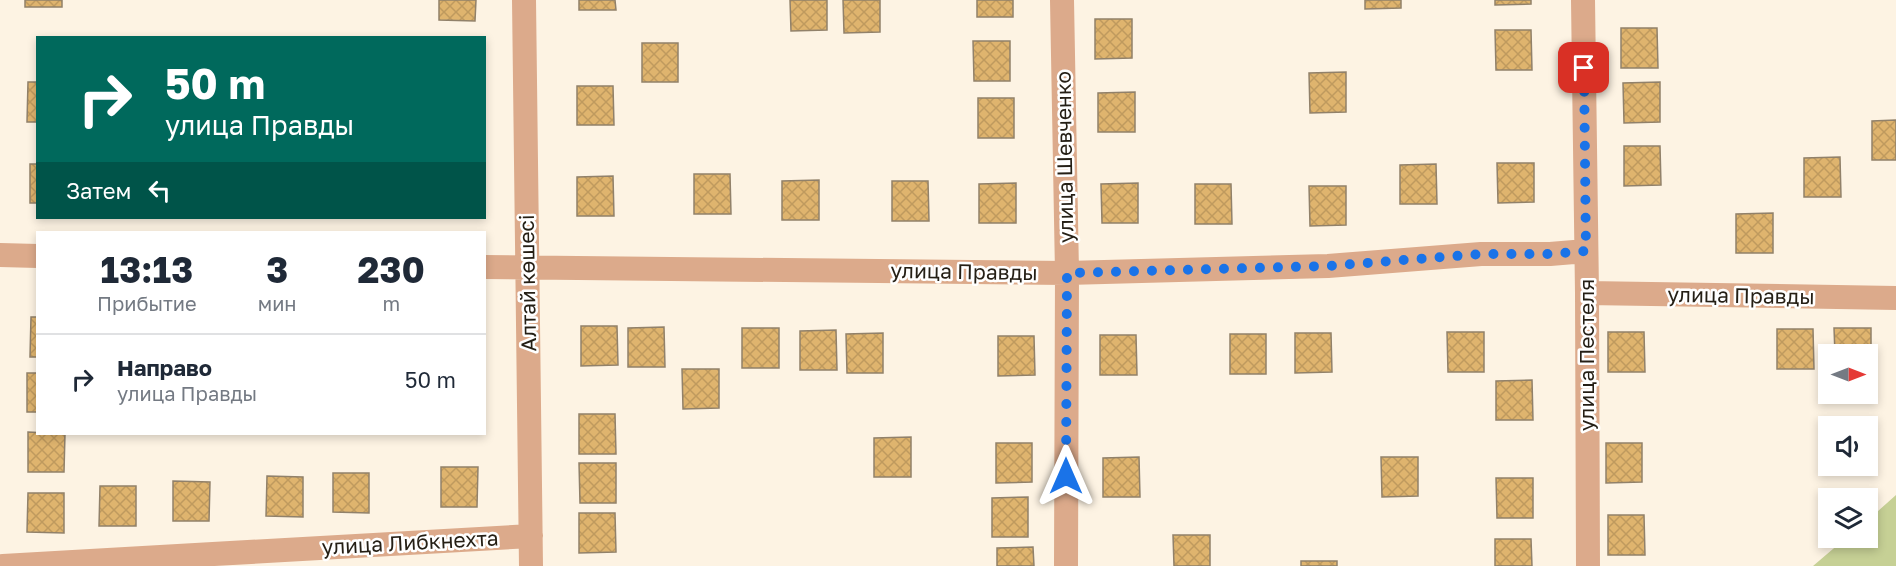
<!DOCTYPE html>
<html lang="ru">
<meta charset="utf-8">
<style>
body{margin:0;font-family:"Golos Text",sans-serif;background:#f2f2f3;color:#1f2937;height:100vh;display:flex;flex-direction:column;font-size:22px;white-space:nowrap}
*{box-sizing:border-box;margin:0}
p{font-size:20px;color:#747a83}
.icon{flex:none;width:33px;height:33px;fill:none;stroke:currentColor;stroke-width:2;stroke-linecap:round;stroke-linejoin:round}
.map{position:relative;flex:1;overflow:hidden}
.drawer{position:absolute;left:36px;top:231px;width:450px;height:204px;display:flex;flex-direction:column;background:#fff;border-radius:0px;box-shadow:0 3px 9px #0003}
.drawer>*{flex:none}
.banner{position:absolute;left:36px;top:36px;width:450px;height:183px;border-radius:0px;box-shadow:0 3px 9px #0003;background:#00695c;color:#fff;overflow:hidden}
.needle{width:39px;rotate:90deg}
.buttons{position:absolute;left:1818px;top:344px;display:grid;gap:12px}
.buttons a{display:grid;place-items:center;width:60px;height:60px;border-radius:0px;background:#fff;box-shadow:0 3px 9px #0003;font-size:30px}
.pin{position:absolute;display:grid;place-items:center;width:51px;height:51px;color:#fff;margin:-26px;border-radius:12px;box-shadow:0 3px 9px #0006}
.me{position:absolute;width:66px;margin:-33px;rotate:0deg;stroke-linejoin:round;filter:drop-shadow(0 0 4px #0008)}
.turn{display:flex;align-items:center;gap:21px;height:126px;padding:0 30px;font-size:27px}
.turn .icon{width:78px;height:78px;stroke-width:2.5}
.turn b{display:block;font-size:42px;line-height:51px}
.then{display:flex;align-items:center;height:57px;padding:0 30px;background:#0003;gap:12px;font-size:22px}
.eta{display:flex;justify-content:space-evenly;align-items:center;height:102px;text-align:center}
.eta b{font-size:36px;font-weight:700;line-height:42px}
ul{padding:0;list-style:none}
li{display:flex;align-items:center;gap:18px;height:90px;padding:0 30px;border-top:2px solid #e0e1e3}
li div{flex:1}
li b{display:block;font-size:22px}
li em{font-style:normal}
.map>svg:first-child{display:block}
.garden{fill:#c6d095}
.building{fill:url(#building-cross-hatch);stroke:#91816a;stroke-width:1.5}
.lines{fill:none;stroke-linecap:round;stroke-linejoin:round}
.minor{stroke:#dcaa8b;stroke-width:24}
.route{stroke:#1a73e8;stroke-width:10;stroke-dasharray:0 18}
.labels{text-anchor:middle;stroke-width:5;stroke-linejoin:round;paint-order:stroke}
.street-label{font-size:21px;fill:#251f15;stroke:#fff}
</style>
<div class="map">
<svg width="1896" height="566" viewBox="0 0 1896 566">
<defs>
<pattern id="building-cross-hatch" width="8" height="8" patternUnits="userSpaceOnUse" patternTransform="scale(1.5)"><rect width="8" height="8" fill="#dfb46e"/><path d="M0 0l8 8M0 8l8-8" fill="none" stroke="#bf9a5e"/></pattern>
</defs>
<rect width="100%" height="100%" fill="#fdf3e3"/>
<path class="garden" d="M1896,495V566H1813L1847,537H1868V520Z"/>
<path class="building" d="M25,0H62V7H25Z
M439,0H476L475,21L439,20Z
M579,0H615L616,10H579Z
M790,0H827V30L791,31Z
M843,0H880V32L844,33Z
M977,0H1013V17H977Z
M1365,0H1401V8L1365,9Z
M1495,0H1531V4L1495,5Z
M1095,19H1132V58L1095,59Z
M1621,28H1657L1658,68H1621Z
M1495,30H1531L1532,70H1496Z
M973,41H1010V81H974Z
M642,43H678V82H642Z
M1346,72V112L1310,113L1309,73Z
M28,82H38V122H27Z
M1660,82V122L1624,123L1623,83Z
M577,86H613L614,125H577Z
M1135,92V132H1098V93Z
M978,98H1014V138H978Z
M1896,120V160H1872V121Z
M1624,146H1660L1661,185L1624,186Z
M1840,157L1841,197H1804V158Z
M1497,163H1534V202L1498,203Z
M30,164H38V203H30Z
M1436,164L1437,204H1400V165Z
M694,174H730L731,214H694Z
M613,176L614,216H577V177Z
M819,180V220H782V181Z
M892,181H928L929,221H892Z
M1016,183V223H979V184Z
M1138,183V223H1102L1101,184Z
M1195,184H1231L1232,224H1195Z
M1309,186H1346V225L1310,226Z
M1773,213V253H1736V214Z
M31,317H38V357H30Z
M581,326H617L618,365L581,366Z
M664,327L665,367H628V328Z
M742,328H779V368H742Z
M1834,328H1871V368H1868V354H1835Z
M1777,329H1813L1814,369H1777Z
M836,330L837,370H800V331Z
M1447,332H1484V372H1448Z
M1608,332H1644L1645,372H1608Z
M883,333V373H847L846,334Z
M1295,333H1331L1332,372L1295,373Z
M1230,334H1266V374H1230Z
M1100,335H1136L1137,375H1100Z
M998,336H1034L1035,375L998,376Z
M682,369H719V408L683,409Z
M27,373H38V412H27Z
M1532,380L1533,420H1496V381Z
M579,414H615L616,454H579Z
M28,432L65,434L64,472H28Z
M911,437V477H874V438Z
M996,443H1032V482L996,483Z
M1606,443H1642V482L1606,483Z
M1139,457L1140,497H1103V458Z
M1381,457H1418V496L1382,497Z
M579,463H616V503H580Z
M441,467H478L477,507H441Z
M333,473H369V513L333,512Z
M267,476L303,477V517L266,516Z
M1496,478H1533V518H1497Z
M173,481L210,482L209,521H173Z
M100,486H136V526H99Z
M28,493H64V533L27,532Z
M1028,497V537H992V498Z
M579,513H615L616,552L579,553Z
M1608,515H1644L1645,555H1608Z
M1173,535H1210V566H1174Z
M1495,539H1531L1532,566H1495Z
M1033,547L1034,566H997V548Z
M1301,561H1337V566H1301Z"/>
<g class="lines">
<path class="minor" d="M524,0L531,566
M1062,0L1067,273L1066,566
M1583,0L1587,293L1588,566
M0,255L38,256
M484,267L1067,273L1328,266L1481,254H1550L1586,251
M1587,293L1896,298
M3,566L531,536"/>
</g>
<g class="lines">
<path class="route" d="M1066,476L1067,273L1328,266L1481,254H1550L1586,251L1584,68"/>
</g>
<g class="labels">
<g class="street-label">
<text transform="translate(1065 157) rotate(-91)" y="7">улица Шевченко</text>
<text transform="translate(964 272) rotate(1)" y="7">улица Правды</text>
<text transform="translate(528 283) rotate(-91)" y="7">Алтай көшесі</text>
<text transform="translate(1741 296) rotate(1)" y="7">улица Правды</text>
<text transform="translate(1587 355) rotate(-90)" y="7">улица Пестеля</text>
<text transform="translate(410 543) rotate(-3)" y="7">улица Либкнехта</text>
</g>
</g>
</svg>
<div class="buttons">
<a><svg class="needle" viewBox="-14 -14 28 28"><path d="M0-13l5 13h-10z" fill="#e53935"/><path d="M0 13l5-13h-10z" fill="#747a83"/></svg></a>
<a><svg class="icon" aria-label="sound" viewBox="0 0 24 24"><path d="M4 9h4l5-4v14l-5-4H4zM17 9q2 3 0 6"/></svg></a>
<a><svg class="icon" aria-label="layers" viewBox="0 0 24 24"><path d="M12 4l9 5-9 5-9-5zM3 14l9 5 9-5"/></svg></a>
</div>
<div class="pin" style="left:1584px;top:68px;background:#d93025"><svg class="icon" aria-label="arrive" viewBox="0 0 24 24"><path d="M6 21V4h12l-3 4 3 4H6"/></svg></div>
<svg class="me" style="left:1066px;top:476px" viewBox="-20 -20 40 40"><path d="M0-17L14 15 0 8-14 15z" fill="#1a73e8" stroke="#fff" stroke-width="4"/></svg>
<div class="banner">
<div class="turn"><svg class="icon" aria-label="right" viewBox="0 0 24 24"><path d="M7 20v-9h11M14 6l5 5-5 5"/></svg><div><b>50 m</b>улица Правды</div></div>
<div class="then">Затем<svg class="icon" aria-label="left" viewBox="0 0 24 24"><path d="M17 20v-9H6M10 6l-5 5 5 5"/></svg></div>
</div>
<section class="drawer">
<div class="eta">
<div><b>13:13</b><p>Прибытие</p></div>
<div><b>3</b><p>мин</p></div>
<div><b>230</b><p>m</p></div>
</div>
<ul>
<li><svg class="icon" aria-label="right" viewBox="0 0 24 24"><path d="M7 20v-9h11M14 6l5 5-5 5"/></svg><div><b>Направо</b><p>улица Правды</p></div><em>50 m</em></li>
</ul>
</section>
</div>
